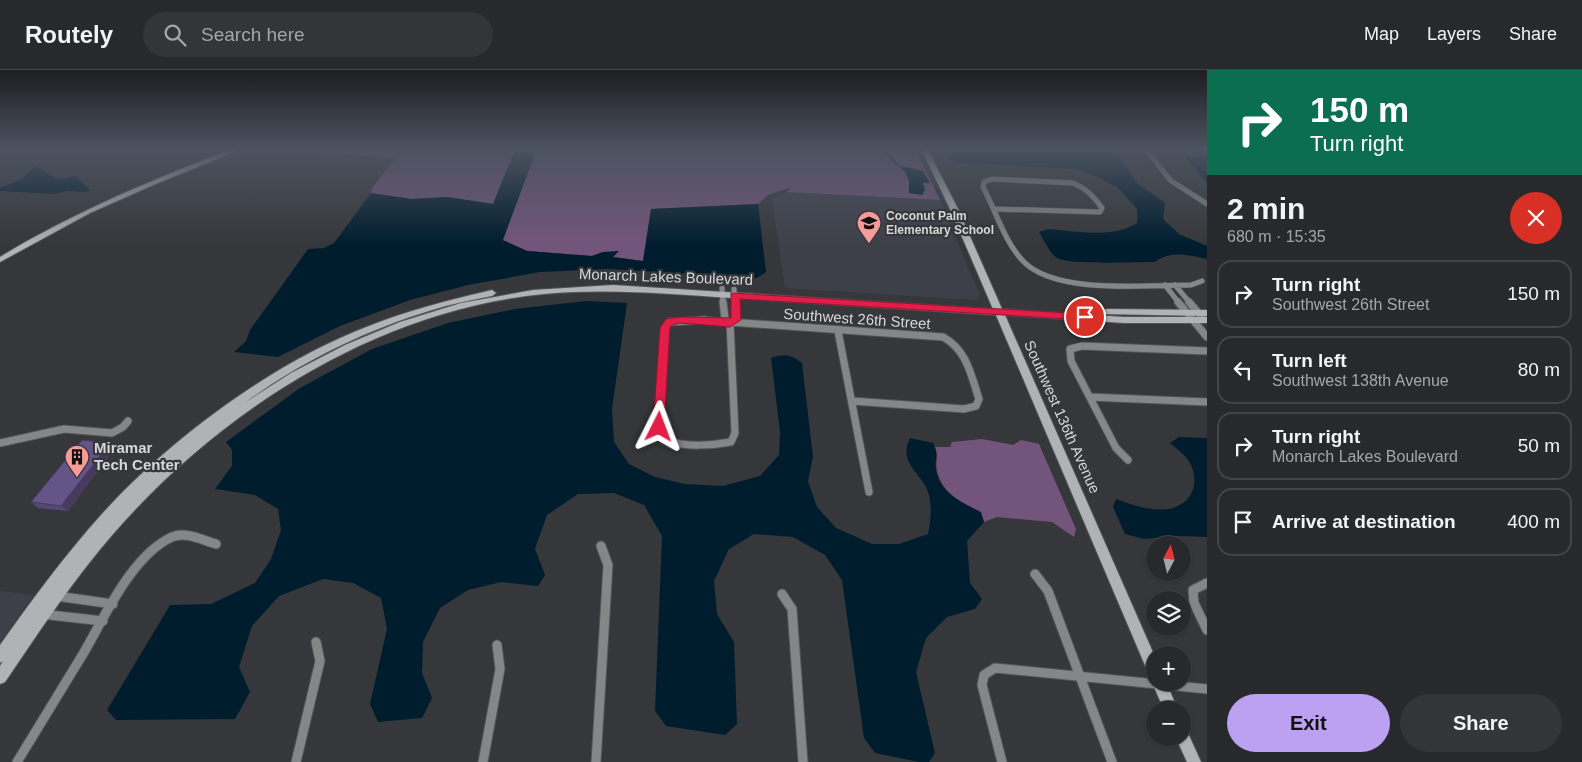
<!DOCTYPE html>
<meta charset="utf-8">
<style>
body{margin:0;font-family:Helvetica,sans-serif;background:#343538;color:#f1f3f6;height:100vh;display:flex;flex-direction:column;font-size:19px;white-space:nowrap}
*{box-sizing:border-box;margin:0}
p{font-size:16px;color:#a5a6a9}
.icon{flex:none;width:28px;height:28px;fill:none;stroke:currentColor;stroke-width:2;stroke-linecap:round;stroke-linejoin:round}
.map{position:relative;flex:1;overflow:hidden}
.details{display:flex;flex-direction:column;background:#28292c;width:375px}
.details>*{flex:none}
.hud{background:#0b6e4f;color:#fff;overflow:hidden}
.needle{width:32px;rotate:7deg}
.buttons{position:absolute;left:1146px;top:466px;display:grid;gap:10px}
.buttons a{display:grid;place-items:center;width:45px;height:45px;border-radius:50%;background:#28292c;box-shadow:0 1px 4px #0004,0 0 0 1px #444548;font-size:25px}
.pin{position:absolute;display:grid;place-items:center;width:42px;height:42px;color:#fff;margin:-21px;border:2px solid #fff;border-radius:50%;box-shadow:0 1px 5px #0007}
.me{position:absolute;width:55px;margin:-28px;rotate:3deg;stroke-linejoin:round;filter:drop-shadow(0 0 4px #0008)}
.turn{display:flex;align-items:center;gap:18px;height:105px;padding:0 20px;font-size:22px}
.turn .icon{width:65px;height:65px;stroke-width:2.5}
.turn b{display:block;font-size:35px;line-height:42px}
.round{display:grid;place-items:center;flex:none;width:52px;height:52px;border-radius:26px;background:#343538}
.overview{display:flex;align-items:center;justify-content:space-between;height:85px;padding:0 20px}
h1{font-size:30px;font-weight:700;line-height:38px}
.cta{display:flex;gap:10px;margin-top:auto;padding:10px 20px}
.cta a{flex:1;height:58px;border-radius:30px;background:#bca0f2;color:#111;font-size:20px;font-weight:700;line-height:58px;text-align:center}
.cta a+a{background:#343538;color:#f1f3f6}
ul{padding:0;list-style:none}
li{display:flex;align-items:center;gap:15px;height:68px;margin:0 10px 8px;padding:0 10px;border:2px solid #444548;border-radius:15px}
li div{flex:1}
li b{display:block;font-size:19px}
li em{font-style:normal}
header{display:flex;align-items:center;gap:30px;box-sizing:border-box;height:70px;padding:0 25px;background:#28292c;border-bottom:1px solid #444548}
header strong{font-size:24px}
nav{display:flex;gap:28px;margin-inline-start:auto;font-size:18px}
.search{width:350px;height:45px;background:#343538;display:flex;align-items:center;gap:12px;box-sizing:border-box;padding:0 18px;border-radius:28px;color:#a5a6a9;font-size:19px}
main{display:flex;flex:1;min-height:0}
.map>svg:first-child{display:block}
.built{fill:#3e4049}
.green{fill:#73557c}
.water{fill:#001d2e}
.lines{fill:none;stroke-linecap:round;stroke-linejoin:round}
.street-far2-casing{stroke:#535457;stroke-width:6}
.street-far1-casing{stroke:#535457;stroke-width:9}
.street-casing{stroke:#535457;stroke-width:11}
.secondary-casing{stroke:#535457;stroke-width:2}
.street-far2{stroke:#858687;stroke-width:5}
.street-far1{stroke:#858687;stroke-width:7}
.street{stroke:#858687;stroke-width:9}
.secondary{fill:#b0b2b5;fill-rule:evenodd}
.wall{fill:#564874}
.shaded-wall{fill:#463b5e}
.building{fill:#645487;stroke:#463b5e}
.route{fill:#e11d48;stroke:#92132f}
.labels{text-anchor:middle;stroke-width:4.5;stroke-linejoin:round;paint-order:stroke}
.far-poi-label{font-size:12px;font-weight:bold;fill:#d6d7d9;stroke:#36373a;text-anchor:start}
.street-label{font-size:15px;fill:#d6d7d9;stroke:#36373a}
.poi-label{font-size:15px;font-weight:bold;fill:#d6d7d9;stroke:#36373a;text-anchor:start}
</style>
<header>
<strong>Routely</strong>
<div class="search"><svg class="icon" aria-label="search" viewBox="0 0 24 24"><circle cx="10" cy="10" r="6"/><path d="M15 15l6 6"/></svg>Search here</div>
<nav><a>Map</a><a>Layers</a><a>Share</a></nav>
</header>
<main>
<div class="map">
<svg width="1207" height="692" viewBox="0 0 1207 692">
<rect width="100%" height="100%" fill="#36373a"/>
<path class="built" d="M786,122L940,130L980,226L976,230L785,218L772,128Z
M0,521L34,525L0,572Z"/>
<path class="green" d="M268,78H516L493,134L447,127L411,129L371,123L372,118L394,90L393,88Z
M537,78H915L940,130L786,122L792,117L768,125L758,134L651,139L643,191L612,187L603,182L592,186L527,181L502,170Z
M982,369L1013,375L1021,370L1039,374L1076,459L1074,467L1052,452L997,447L984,452L980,442C961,432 942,424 937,400C935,391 939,387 935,377H950L952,372Z"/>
<path class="water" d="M516,78H537L503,170L527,181L592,186L603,182L619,181L613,187L643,191L651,139L758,134L766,202L757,208L608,199L540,202L468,215L410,230L340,256L278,287L234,282L246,271L250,260L308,179L324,178L334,173L371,123L411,129L447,127L493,134Z
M945,78H1044L1109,82L1120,87L1137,113L1165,133L1163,149L1179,164L1207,176V189C1190,185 1169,180 1155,192C1139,192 1067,195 1057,188C1050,184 1044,170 1039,162L1048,159C1077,161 1112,169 1137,153V139L1118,118L1098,107L1075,99L959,93L948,89Z
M887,82L900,96L923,101L930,113H923L925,120L922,125L909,123V111L905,102L887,86L885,84Z
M1192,86L1207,87V113L1186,89V87Z
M34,97H38L55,108L64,109L75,106L90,120L86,122L67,121L53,124L0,121V118L22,109Z
M586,231L627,233L612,339L614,372L629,394L655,407L685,414L723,416L760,406L779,385L780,362L771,288C784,283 792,285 802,293L813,387L808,411L817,437L836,458L872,474H899L928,464C931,449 933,431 926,417C916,399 899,391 910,368L933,373C940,388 934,388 936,400C940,423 961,432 981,442L984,452L967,471L970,513L982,529L975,539L947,547L926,568L916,602L935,683L929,692H919L875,683L864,668L842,510L825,485L793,467L754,464L729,479L714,511L717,544L734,572L737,654L725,665L666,656L655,641L662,466L644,435L614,423L578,424L547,445L535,479L545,505L538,516L501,512L468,520L440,538L423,572L422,603L432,628L422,648L378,652L370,634L387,559L381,528L353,513L323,509L279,526L252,556L239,597L250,622L235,649L116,650L107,640L170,535L211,534L255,513L271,489L281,460L278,439L255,425L215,419L232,396V380L226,372L300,318L372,279L448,253L515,239Z
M1179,367L1207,368V467L1179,466L1144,469L1125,464L1113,437L1116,429C1132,435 1155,443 1173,438C1193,432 1199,413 1191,395C1187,386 1177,379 1170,373Z"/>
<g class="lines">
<defs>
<path id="street-far2" d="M1145,78L1170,110L1207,134
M995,139L1100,142L1102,138C1094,126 1086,118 1073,113L992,109L984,112L983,117C996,141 1004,171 1023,191C1055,225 1147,215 1191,215L1202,211
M1165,215L1179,233
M1175,215L1190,233
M722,218L723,233
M734,219L735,233"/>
<path id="street-far1" d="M723,232L725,249L729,252
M1178,232L1207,267
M1189,232L1202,247
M704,250L730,253L735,363L731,372C715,375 683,378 668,370C663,367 661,362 659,357L665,258L669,252Z
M729,252L943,267C967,280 971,305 979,329L976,336L964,339L852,331
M730,253L736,250L735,232
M838,261L869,422
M1090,327L1207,332
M0,373L64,359L112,363L123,357L128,351
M1128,390L1116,378L1071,291L1070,279L1082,276L1207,281"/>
<path id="street" d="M1035,504L1048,521L1112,692
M1207,513L1193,520L1194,533L1207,560
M782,524L792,539L803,692
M56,526L113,534
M41,544L103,551
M17,692C39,656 61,620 83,584C104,548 132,485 172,467C186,461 202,470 216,474
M296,692L320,591L316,572
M483,692L500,599L497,575
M596,692L608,495L601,476
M1002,692L982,615L984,605L995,598L1207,619"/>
<path id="secondary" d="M235,78H244L151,116L90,143L0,192V187C74,142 154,109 235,78Z
M921,78H927L958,139L1002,239L1124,247H1207V253H1124L1005,245L1155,587V612H1166L1178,640H1164L1152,612L1154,608L1150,607L996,245C908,239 820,234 732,228C670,224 607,218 544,224C377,240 221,340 113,464C73,510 39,562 5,612L0,614V596L3,591L0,593V575C32,530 65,485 102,444C170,369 274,292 369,256C409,240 450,230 492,220L496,223L492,226C472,230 451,234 432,240C366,260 302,291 246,332L291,303L345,275L400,252L461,233L533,220L613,215L993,239L950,139Z
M1107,239L1207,240V246L1104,244L1103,242L1104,240Z
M1182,659L1187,661L1201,692H1187L1176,668H1182Z"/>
</defs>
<use href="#street-far2" class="street-far2-casing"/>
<use href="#street-far1" class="street-far1-casing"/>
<use href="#street" class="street-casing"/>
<use href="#secondary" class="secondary-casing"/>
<use href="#street-far2" class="street-far2"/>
<use href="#street-far1" class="street-far1"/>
<use href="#street" class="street"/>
<use href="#secondary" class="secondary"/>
</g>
<path class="wall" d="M92,78H120L109,82L106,80L98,83Z
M115,378L68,441L38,438L31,432Z"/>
<path class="shaded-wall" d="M95,78H105L106,80L98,83Z
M107,78H120L109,82Z
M110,373L115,378L68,441L61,436Z"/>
<path class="building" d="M82,370L110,373L61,436L31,432Z"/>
<linearGradient id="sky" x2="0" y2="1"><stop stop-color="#1e1e20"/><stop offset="0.45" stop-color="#4c5360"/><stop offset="1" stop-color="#4c5360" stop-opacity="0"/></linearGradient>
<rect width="1207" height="175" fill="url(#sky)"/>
<path class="route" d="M731,223L1085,244L1090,247L1085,250L740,229L741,250L730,257L680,253L672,255L670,258L664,357L659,361L655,360L653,357L660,258L666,249L680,247L731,248Z"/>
<defs>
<symbol id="school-pin" viewBox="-11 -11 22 30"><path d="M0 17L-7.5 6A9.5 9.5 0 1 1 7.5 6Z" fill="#f59b98" stroke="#36373a"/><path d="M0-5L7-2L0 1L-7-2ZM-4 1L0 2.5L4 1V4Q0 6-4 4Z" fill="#111"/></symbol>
<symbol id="building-pin" viewBox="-11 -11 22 30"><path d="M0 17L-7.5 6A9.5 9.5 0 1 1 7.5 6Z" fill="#f59b98" stroke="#36373a"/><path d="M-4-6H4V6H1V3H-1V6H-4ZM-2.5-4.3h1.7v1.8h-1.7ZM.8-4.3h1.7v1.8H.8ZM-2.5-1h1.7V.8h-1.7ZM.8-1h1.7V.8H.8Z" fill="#111"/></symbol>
</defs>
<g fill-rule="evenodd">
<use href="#school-pin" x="855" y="139" width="28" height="38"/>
<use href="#building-pin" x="63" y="373" width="28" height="38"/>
</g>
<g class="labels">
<g class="far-poi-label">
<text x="886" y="150">Coconut Palm<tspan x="886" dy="14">Elementary School</tspan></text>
</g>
<g class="street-label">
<text transform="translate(666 207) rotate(2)" y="5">Monarch Lakes Boulevard</text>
<text transform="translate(857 249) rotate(4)" y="5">Southwest 26th Street</text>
<text transform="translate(1062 347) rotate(66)" y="5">Southwest 136th Avenue</text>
</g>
<g class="poi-label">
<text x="94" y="383">Miramar<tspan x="94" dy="17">Tech Center</tspan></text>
</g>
</g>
</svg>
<div class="buttons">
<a><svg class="needle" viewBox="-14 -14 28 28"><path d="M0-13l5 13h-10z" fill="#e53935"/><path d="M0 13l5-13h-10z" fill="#a5a6a9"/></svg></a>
<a><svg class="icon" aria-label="layers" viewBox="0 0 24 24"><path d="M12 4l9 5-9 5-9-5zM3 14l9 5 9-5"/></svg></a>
<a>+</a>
<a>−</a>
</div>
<div class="pin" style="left:1085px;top:247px;background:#d93025"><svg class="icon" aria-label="arrive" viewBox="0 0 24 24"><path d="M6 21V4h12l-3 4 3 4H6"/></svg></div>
<svg class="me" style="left:659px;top:357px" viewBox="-20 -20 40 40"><path d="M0-17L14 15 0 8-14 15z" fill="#e11d48" stroke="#fff" stroke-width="4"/></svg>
</div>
<section class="details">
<div class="hud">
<div class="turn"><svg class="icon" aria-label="right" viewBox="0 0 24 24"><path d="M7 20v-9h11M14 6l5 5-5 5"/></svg><div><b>150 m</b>Turn right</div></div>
</div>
<div class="overview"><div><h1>2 min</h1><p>680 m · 15:35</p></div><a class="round" style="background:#d93025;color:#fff"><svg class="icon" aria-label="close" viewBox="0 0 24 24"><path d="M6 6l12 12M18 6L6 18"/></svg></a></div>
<ul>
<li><svg class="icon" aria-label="right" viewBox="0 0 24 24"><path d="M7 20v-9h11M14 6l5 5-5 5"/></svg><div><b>Turn right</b><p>Southwest 26th Street</p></div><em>150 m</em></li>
<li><svg class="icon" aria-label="left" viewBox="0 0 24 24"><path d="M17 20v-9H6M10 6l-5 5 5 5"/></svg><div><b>Turn left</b><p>Southwest 138th Avenue</p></div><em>80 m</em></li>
<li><svg class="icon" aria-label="right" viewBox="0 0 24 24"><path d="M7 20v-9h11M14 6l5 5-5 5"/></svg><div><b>Turn right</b><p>Monarch Lakes Boulevard</p></div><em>50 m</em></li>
<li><svg class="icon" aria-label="arrive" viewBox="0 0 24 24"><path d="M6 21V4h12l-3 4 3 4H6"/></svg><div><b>Arrive at destination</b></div><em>400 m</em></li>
</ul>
<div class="cta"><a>Exit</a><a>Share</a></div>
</section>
</main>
